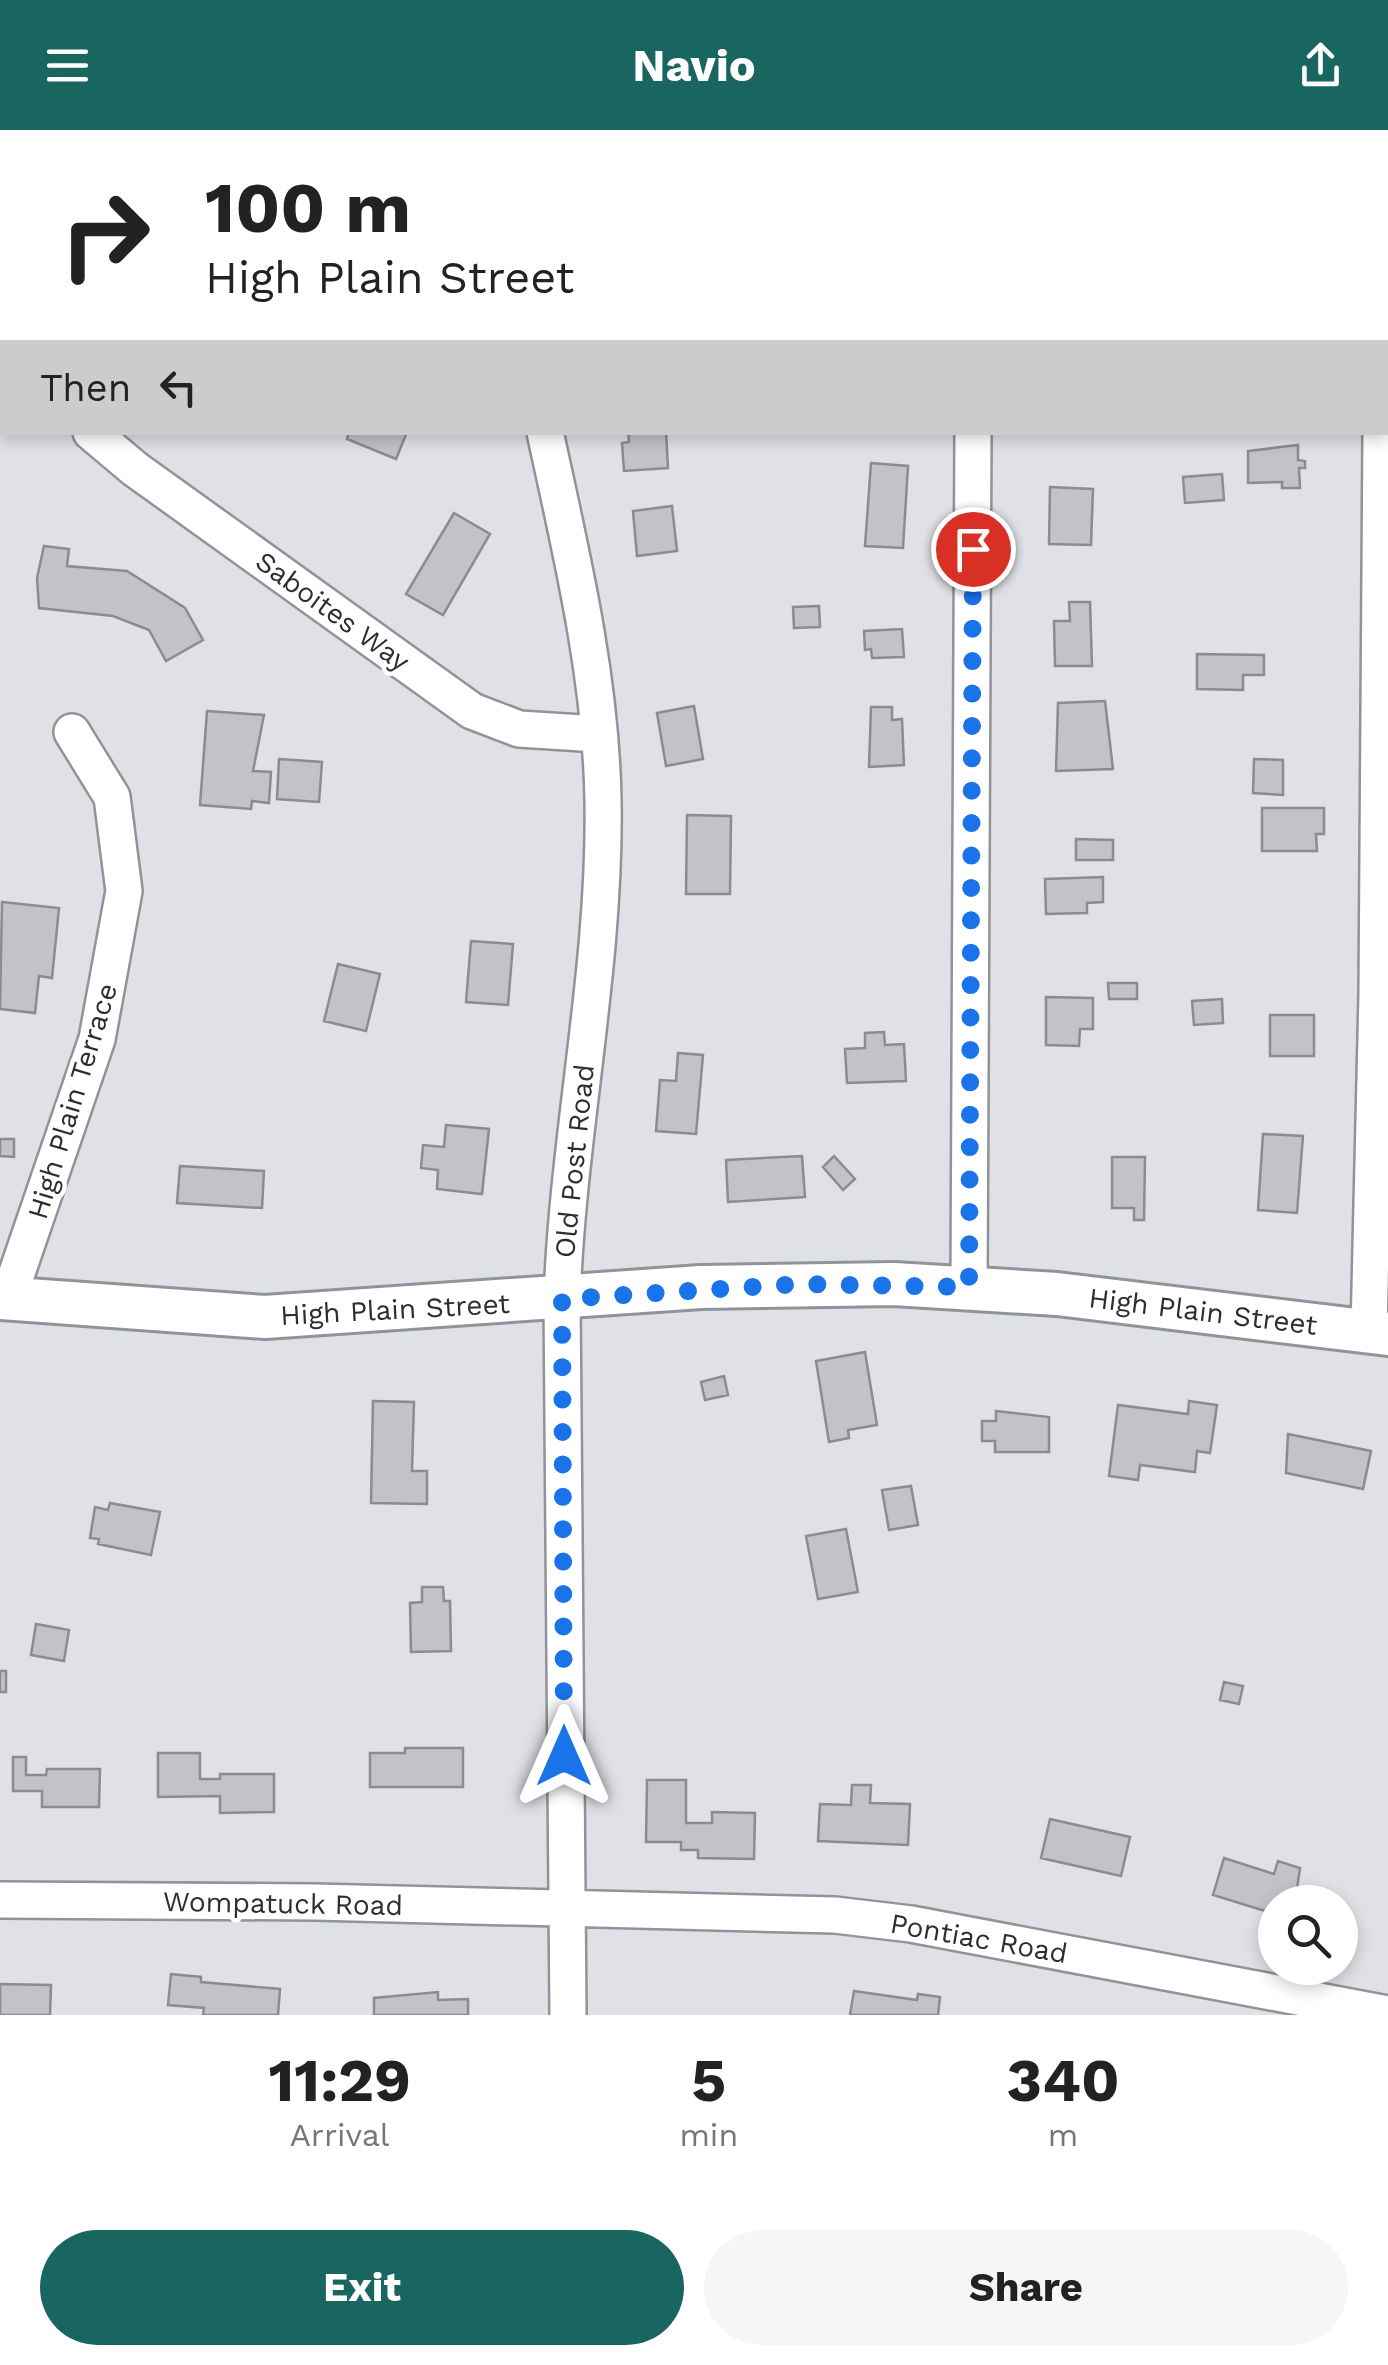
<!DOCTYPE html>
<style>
body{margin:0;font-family:"Work Sans",sans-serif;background:#f6f6f6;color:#222;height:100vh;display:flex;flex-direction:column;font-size:38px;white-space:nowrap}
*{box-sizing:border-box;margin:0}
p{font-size:32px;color:#767676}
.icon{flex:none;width:55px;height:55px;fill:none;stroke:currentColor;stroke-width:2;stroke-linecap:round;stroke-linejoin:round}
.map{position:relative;height:1885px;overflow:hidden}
.side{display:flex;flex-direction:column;background:#fff;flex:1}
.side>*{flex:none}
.hud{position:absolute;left:0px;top:0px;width:1390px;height:305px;box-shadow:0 5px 15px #0003;background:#fff;color:#222;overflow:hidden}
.fabs{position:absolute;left:1258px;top:1755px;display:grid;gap:20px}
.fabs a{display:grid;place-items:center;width:100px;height:100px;border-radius:50%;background:#fff;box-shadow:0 5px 15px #0003;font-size:50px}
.pin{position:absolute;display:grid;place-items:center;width:85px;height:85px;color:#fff;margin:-42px;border:5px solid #fff;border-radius:50%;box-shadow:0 2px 10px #0007}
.me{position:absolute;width:110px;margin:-55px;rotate:0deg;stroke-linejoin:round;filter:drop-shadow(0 0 8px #0008)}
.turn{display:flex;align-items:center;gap:35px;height:210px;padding:0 40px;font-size:45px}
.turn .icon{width:130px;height:130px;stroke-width:2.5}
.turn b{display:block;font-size:70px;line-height:85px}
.then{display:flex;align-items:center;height:95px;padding:0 40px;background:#0003;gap:20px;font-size:38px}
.eta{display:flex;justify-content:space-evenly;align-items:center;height:170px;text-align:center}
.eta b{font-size:60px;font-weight:700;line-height:70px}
.action{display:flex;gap:20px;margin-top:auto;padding:20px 40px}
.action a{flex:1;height:115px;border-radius:60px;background:#196661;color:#fff;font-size:40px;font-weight:700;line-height:115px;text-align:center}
.action a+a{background:#f6f6f6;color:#222}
header{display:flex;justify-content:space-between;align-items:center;height:130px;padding:0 40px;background:#196661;color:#fff;font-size:45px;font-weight:700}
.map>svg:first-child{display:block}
.building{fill:#c1c3c9;stroke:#8a8c91;stroke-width:2.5}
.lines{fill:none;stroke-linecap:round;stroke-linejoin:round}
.minor-casing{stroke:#909398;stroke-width:40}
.major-casing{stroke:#909398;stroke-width:48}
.minor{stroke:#fff;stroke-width:35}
.major{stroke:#fff;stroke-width:42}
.route{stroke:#1a73e8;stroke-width:18;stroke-dasharray:0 32.4}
.labels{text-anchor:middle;stroke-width:9;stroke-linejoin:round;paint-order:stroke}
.street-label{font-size:28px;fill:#2d2e30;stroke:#fff}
</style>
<header><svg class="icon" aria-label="menu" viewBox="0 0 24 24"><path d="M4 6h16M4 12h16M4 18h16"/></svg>Navio<svg class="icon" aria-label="share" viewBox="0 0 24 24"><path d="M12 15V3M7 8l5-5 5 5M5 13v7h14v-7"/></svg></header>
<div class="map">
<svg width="1388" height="1885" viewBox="0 0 1388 1885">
<rect width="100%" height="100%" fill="#dfe1e7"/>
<path class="building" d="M575,0H623V2H575Z
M0,60H2V107L0,106Z
M349,302H407L396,329L347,309Z
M628,302H666L668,338L624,341L622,313L629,312Z
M1298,315V330L1305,331V338H1299L1300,358H1282V352L1248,353V321Z
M871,333L908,336L903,418L865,416Z
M1222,344L1224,370L1185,373L1183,347Z
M1050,357L1093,359L1091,415L1049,414Z
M672,376L677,421L637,426L633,381Z
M454,383L490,404L443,485L406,464Z
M44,416L69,419L67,436L127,441L185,478L203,510L166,531L149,500L113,486L39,478L37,448Z
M1069,472H1090L1092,536H1055L1054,491H1070Z
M819,476L820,497L794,498L793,477Z
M902,499L904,527L872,528L871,519L865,520L864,501Z
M1197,524L1264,525V545H1243V560L1197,559Z
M1105,571L1113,639L1056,641L1058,573Z
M694,576L703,629L666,636L657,583Z
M871,577H892V590L902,589L904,635L869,637Z
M207,581L264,585L253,641L271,642L269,673L252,671L251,679L200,675Z
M279,629L322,632L319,672L277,669Z
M1254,629L1283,630V665L1253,663Z
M1262,678H1324V704H1316L1317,721H1262Z
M687,685L731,686L730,764H686Z
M1076,709L1113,710V730H1076Z
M1103,747V772L1087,773V783L1046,784L1045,749Z
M2,772L59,778L52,848L39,846L35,883L0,879Z
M471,811L513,814L508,875L466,872Z
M338,834L380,844L366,901L324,891Z
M1108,853H1137V869H1109Z
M1046,867L1093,868V899H1080L1079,916L1046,915Z
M1222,869L1223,893L1194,895L1192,871Z
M1270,885H1314V926H1270Z
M884,902L885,915L904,914L906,951L847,953L845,919L865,918V903Z
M678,923L703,925L696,1004L656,1001L660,950L676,951Z
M446,995L489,999L482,1064L437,1059L438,1040L421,1038L423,1015L444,1017Z
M1263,1004L1303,1006L1297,1083L1258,1080Z
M0,1009H14V1027L0,1026Z
M802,1026L805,1067L728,1072L726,1030Z
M834,1026L855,1049L843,1060L823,1037Z
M1112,1027H1145L1144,1090H1134V1078H1112Z
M180,1036L264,1041L262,1078L177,1073Z
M865,1222L877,1295L848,1300L849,1308L829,1312L816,1231Z
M724,1246L728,1265L705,1270L701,1252Z
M373,1271L414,1272L412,1341H427V1374L371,1373Z
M1189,1271L1217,1275L1210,1323L1197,1321L1195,1342L1140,1335L1138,1350L1109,1346L1118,1275L1188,1284Z
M996,1281L1049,1287V1322H995V1311H982V1291H996Z
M1288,1304L1371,1321L1363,1359L1286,1343Z
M911,1356L918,1395L889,1400L882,1360Z
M110,1373L160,1382L151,1425L98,1414L99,1409L90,1408L95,1377L108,1380Z
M846,1399L858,1462L818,1469L806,1406Z
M422,1457H443L444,1471H450L451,1521L411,1522L410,1473L422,1472Z
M36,1494L69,1500L64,1531L31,1525Z
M0,1541H6V1562H0Z
M1224,1552L1243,1556L1239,1574L1220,1570Z
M405,1618H463V1657H370V1623H405Z
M158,1623H200V1649H220V1644H274V1682L220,1683V1666L158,1667Z
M13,1627H26V1645H46L47,1639H100L99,1677H42V1661H13Z
M647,1650H686V1693H712V1682L755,1683L754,1729L698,1728V1720H681V1712H646Z
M852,1655H871L870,1673L910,1674L908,1715L818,1711L820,1674L851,1675Z
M1050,1689L1130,1707L1121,1746L1041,1728Z
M1224,1728L1274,1744L1278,1731L1300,1738L1295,1772H1275V1784L1213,1765Z
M171,1844L201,1847V1852L280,1859L278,1885H203L204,1878L168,1875Z
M0,1854L51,1855L50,1885H0Z
M854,1861L917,1870L918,1864L940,1867L938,1885H850Z
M438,1862V1870L468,1869V1885H374V1868Z"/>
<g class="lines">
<defs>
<path id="minor" d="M481,0V2
M0,225L2,228
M91,302L135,339L472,581L519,599L598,604
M545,302C571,422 601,546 603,670C606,837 568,1002 562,1169L568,1885
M969,1157L973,302
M8,1169L97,909L124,761L112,667L72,602
M1369,1201L1377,864L1381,302
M0,1770L315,1772L835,1785L911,1794L1388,1884"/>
<path id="major" d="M0,1168L265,1187L701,1157L894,1154L1057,1164L1388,1204"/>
</defs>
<use href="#minor" class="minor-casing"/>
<use href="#major" class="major-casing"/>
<use href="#minor" class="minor"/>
<use href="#major" class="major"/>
</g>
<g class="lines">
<path class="route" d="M564,1626L562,1169L799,1154L969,1157L973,419"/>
</g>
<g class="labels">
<g class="street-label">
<text transform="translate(333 481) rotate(36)" y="10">Saboites Way</text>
<text transform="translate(72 971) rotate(-73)" y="10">High Plain Terrace</text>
<text transform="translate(574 1031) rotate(-84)" y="10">Old Post Road</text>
<text transform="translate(395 1179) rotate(-3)" y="10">High Plain Street</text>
<text transform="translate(1203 1181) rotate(7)" y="10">High Plain Street</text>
<text transform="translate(283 1773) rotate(1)" y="10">Wompatuck Road</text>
<text transform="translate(979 1808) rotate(10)" y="10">Pontiac Road</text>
</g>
</g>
</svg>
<div class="fabs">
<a><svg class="icon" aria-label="search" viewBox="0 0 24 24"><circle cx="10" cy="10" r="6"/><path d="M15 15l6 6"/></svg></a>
</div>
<div class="pin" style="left:973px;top:419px;background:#d93025"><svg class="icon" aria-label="arrive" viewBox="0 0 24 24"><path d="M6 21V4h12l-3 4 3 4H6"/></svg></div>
<svg class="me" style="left:564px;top:1626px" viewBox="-20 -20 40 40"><path d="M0-17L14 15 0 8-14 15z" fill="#1a73e8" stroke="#fff" stroke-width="4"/></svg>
<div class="hud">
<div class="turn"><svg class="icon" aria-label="right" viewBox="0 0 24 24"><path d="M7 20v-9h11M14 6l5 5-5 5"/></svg><div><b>100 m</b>High Plain Street</div></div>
<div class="then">Then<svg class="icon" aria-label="left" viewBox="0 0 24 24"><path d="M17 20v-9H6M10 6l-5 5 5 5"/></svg></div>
</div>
</div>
<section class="side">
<div class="eta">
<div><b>11:29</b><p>Arrival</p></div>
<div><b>5</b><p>min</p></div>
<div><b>340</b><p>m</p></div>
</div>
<div class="action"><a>Exit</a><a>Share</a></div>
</section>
